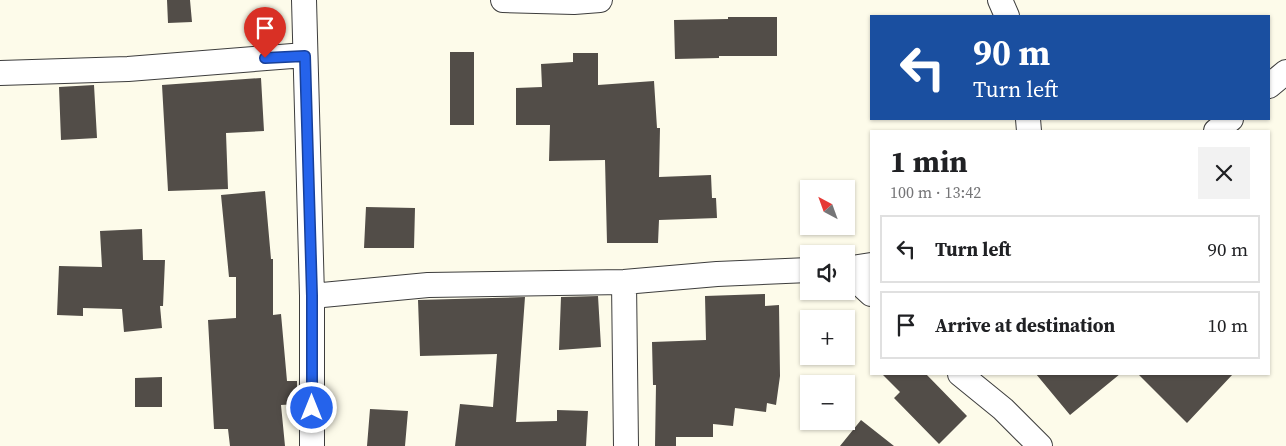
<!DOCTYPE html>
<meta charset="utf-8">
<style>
body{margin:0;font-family:"Source Serif 4",serif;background:#f2f2f2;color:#202124;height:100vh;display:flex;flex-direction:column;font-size:19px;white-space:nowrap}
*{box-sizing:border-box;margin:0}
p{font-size:16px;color:#757577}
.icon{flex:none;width:28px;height:28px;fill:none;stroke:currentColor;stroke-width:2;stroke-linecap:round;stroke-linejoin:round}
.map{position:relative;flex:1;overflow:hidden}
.sheet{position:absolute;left:870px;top:130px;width:400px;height:245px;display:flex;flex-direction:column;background:#fff;border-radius:0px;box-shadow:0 1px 4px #0004}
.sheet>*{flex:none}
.guide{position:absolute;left:870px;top:15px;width:400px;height:105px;border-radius:0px;box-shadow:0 1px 4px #0004;background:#1a4fa0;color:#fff;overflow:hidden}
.needle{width:32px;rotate:319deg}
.tools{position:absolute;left:800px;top:180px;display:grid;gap:10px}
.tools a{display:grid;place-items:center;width:55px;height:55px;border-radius:0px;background:#fff;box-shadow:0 1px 4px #0004;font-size:25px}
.pin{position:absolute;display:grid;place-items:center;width:42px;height:42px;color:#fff;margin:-51px -21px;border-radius:50% 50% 50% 0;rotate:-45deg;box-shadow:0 0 5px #0007}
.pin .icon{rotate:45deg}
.me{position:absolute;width:55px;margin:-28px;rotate:0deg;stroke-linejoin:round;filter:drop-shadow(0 0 4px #0008)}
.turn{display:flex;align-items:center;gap:18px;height:105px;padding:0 20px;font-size:22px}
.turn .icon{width:65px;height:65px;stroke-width:2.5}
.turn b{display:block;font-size:35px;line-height:42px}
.round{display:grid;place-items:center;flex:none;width:52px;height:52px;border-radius:0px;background:#f2f2f2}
.headline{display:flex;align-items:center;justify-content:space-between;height:85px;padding:0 20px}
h1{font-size:30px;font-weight:700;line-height:38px}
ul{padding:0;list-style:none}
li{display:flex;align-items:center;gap:15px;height:68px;margin:0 10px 8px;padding:0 10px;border:2px solid #e0e0e0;border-radius:0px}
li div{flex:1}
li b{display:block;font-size:19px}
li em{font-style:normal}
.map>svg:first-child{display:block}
.building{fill:#524d48}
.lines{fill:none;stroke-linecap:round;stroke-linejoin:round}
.minor-casing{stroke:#3d3d3d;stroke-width:26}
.minor{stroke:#fff;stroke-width:24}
.route-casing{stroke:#184099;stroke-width:12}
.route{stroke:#2563eb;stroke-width:9}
</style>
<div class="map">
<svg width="1286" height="446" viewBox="0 0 1286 446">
<rect width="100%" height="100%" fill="#fdfbea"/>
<path class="building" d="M167,0H190L192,22L168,23Z
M728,17H777V56H719V58L675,59L674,20L728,19Z
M450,52H474V125H450Z
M573,53H598V85L654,81L657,128H660L659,177L711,175L712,198H716L717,218L659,220L658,243H607L605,160L549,161L550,125H516V88L542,87L541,64L573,62Z
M261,78L264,131L226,133L228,189L168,191L162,85Z
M94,85L97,138L61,140L59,87Z
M265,191L271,259H273V315L281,314L287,381H297V404L281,405L285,446H230L228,429H214L208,320L236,318V277H229L221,195Z
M366,207L415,208L414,248H364Z
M142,229L143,260H165L163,306H160L162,328L124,332L122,309L83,308V316L57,315L59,266L102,267L100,231Z
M765,294V306L779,305L780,376L776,405L767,403L766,412L735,408L733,426L713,424V437H676V446H655L656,385H653L652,342L706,340L705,296Z
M598,296L601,347L559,350L561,297Z
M525,297L516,422L557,421V410L588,411L586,446H455L460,404L493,407L497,354L420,356L418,300Z
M882,374H926L967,416L939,444L894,398L900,392Z
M1036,374H1120L1070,415Z
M1138,374H1233L1187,423Z
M162,377V407H135V378Z
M370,409L408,411L405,446H367Z
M861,420L894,446H840Z"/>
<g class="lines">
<defs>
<path id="minor" d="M304,0L312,296V446
M503,0L574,2L600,0
M1000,0L1007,16
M0,73L128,69L305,55
M1269,86L1286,72
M1028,119L1029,131
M1216,131L1231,119
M846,269L871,265
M846,271L871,294
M624,282L626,446
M312,296L428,285L624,282L717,274L809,270
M960,374L1003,409L1040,446"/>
</defs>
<use href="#minor" class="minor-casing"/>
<use href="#minor" class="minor"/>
</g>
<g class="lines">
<defs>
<path id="route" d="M265,58L305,56L312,296V408"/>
</defs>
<use href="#route" class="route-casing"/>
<use href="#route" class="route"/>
</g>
</svg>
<div class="tools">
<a><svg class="needle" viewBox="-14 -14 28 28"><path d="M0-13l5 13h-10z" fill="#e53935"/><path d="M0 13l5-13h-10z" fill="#757577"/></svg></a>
<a><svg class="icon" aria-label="sound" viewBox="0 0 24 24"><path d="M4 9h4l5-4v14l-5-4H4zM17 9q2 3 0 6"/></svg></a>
<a>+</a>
<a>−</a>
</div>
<div class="pin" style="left:265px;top:58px;background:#d93025"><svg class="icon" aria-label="arrive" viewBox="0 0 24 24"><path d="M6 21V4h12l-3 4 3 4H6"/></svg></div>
<svg class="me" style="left:312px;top:408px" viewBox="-20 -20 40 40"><circle r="17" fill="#2563eb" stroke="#fff" stroke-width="3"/><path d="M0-11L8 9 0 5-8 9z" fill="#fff"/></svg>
<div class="guide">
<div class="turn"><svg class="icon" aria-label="left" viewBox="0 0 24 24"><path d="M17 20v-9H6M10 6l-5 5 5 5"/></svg><div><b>90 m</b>Turn left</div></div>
</div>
<section class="sheet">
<div class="headline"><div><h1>1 min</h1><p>100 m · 13:42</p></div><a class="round"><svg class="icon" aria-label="close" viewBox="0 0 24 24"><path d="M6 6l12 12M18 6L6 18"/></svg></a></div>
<ul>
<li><svg class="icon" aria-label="left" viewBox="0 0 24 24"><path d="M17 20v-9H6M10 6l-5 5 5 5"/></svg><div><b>Turn left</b></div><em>90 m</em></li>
<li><svg class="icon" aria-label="arrive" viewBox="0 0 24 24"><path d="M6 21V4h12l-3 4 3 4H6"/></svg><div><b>Arrive at destination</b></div><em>10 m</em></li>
</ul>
</section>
</div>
